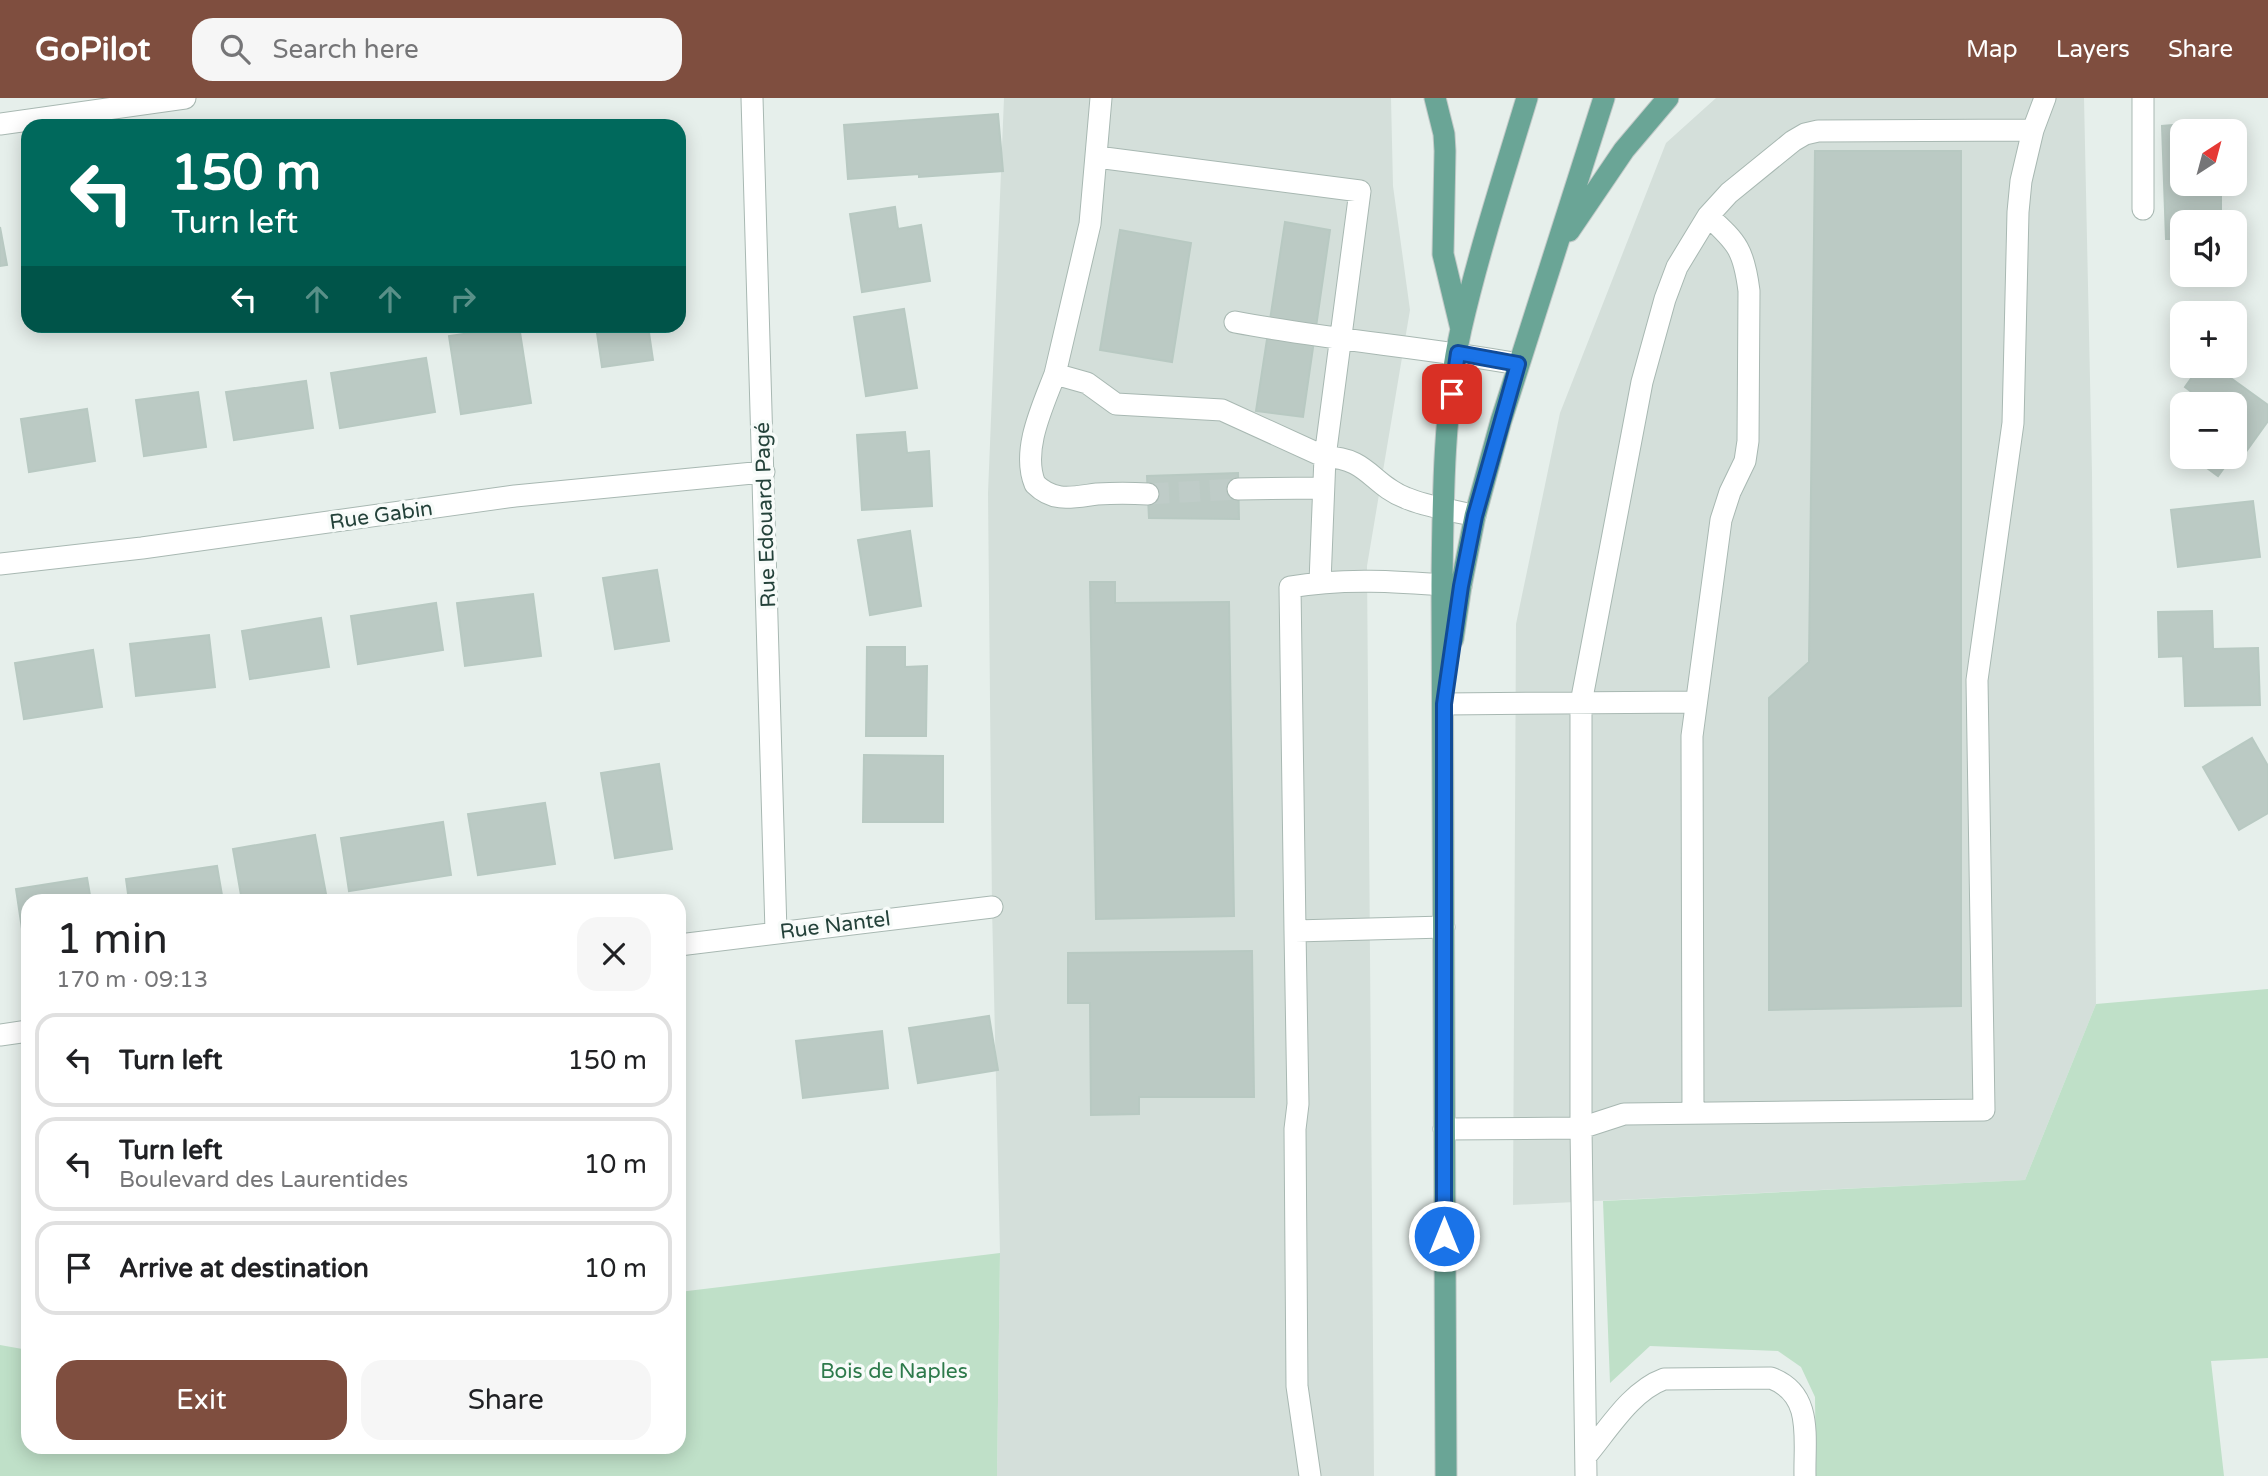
<!DOCTYPE html>
<meta charset="utf-8">
<style>
body{margin:0;font-family:"Varela Round",sans-serif;background:#f6f6f6;color:#202124;height:100vh;display:flex;flex-direction:column;font-size:26px;white-space:nowrap}
*{box-sizing:border-box;margin:0}
p{font-size:23px;color:#757577}
.icon{flex:none;width:38px;height:38px;fill:none;stroke:currentColor;stroke-width:2;stroke-linecap:round;stroke-linejoin:round}
.map{position:relative;flex:1;overflow:hidden}
.drawer{position:absolute;left:21px;top:796px;width:665px;height:560px;display:flex;flex-direction:column;background:#fff;border-radius:21px;box-shadow:0 4px 18px #0003}
.drawer>*{flex:none}
.top-card{position:absolute;left:21px;top:21px;width:665px;height:214px;border-radius:21px;box-shadow:0 4px 18px #0003;background:#00695c;color:#fff;overflow:hidden}
.needle{width:46px;rotate:36deg}
.tools{position:absolute;left:2170px;top:21px;display:grid;gap:14px}
.tools a{display:grid;place-items:center;width:77px;height:77px;border-radius:14px;background:#fff;box-shadow:0 4px 18px #0003;font-size:35px}
.pin{position:absolute;display:grid;place-items:center;width:60px;height:60px;color:#fff;margin:-30px;border-radius:14px;box-shadow:0 4px 10px #0006}
.me{position:absolute;width:77px;margin:-38px;rotate:0deg;stroke-linejoin:round;filter:drop-shadow(0 0 5px #0008)}
.turn{display:flex;align-items:center;gap:24px;height:147px;padding:0 35px;font-size:32px}
.turn .icon{width:91px;height:91px;stroke-width:2.5}
.turn b{display:block;font-size:49px;line-height:60px}
.lanes{display:flex;align-items:center;height:66px;padding:0 35px;background:#0003;justify-content:center;gap:35px;direction:ltr}
.lanes .off{opacity:.35}
.round{display:grid;place-items:center;flex:none;width:74px;height:74px;border-radius:21px;background:#f6f6f6}
.headline{display:flex;align-items:center;justify-content:space-between;height:119px;padding:0 35px}
h1{font-size:42px;font-weight:600;line-height:52px}
.primary-button{display:flex;gap:14px;margin-top:auto;padding:14px 35px}
.primary-button a{flex:1;height:80px;border-radius:21px;background:#7f4e3f;color:#fff;font-size:28px;font-weight:600;line-height:80px;text-align:center}
.primary-button a+a{background:#f6f6f6;color:#202124}
ul{padding:0;list-style:none}
li{display:flex;align-items:center;gap:21px;height:94px;margin:0 14px 10px;padding:0 21px;border:4px solid #e0e0e0;border-radius:21px}
li div{flex:1}
li b{display:block;font-size:26px}
li em{font-style:normal}
header{display:flex;align-items:center;gap:42px;box-sizing:border-box;height:98px;padding:0 35px;background:#7f4e3f;color:#fff}
header strong{font-size:33px}
nav{display:flex;gap:38px;margin-inline-start:auto;font-size:24px}
.search{width:490px;height:63px;background:#f6f6f6;display:flex;align-items:center;gap:18px;box-sizing:border-box;padding:0 24px;border-radius:21px;color:#757577;font-size:26px}
.map>svg:first-child{display:block}
.built{fill:#d4dfda}
.green{fill:#bfe0c8}
.building{fill:#bbcac4;stroke:#b8c9c2;stroke-width:2}
.lines{fill:none;stroke-linecap:round;stroke-linejoin:round}
.minor-tunnel{stroke:#bfccc8;stroke-width:21;stroke-dasharray:21 10;stroke-linecap:butt}
.minor-casing{stroke:#a8b8b2;stroke-width:23}
.major-casing{stroke:#c2cac8;stroke-width:23}
.minor{stroke:#fff;stroke-width:21}
.major{stroke:#6aa596;stroke-width:21}
.route-casing{stroke:#114b97;stroke-width:18}
.route{stroke:#1a73e8;stroke-width:12}
.labels{text-anchor:middle;stroke-width:7;stroke-linejoin:round;paint-order:stroke}
.street-label{font-size:21px;fill:#24423a;stroke:#f7fbf9}
.park-label{font-size:21px;fill:#2d7a4b;stroke:#f7fbf9}
</style>
<header>
<strong>GoPilot</strong>
<div class="search"><svg class="icon" aria-label="search" viewBox="0 0 24 24"><circle cx="10" cy="10" r="6"/><path d="M15 15l6 6"/></svg>Search here</div>
<nav><a>Map</a><a>Layers</a><a>Share</a></nav>
</header>
<div class="map">
<svg width="2268" height="1378" viewBox="0 0 2268 1378">
<rect width="100%" height="100%" fill="#e6efeb"/>
<path class="built" d="M1004,0H1391L1393,88L1410,212L1367,468L1374,1378H997L1000,1155L992,809L988,395Z
M1716,0H2084L2092,375L2096,906L2025,1082L1513,1107L1516,526L1560,315L1666,45Z"/>
<path class="green" d="M2268,891V1260L2211,1263L2224,1378H1816L1815,1299L1801,1269L1778,1253L1650,1248L1610,1285L1603,1103L2025,1082L2096,906Z
M1000,1155L997,1378H0V1247L28,1252V1349H679V1194Z"/>
<path class="building" d="M998,16L1003,73L919,79V76L848,81L844,27Z
M2220,23V33H2182V86H2221V124H2182V141H2166L2162,28Z
M655,24L656,28H623Z
M1815,53H1961V908L1769,912V600L1809,564Z
M895,109L898,131L921,127L930,183L862,194L850,116Z
M1285,124L1330,132L1303,319L1256,313Z
M0,129L7,167L0,168Z
M1120,132L1191,145L1172,264L1100,252Z
M904,211L917,290L866,298L854,219Z
M519,228L531,305L461,316L449,238Z
M596,228H648L653,262L602,269Z
M426,260L435,314L340,330L331,275Z
M2200,268H2214L2268,307V323L2240,362L2235,358V306H2205L2206,305L2185,289Z
M306,283L313,330L234,342L226,294Z
M198,294L206,349L144,358L136,302Z
M87,311L95,363L29,374L21,321Z
M905,334L907,355L929,353L932,408L862,412L857,337Z
M2192,359H2232L2218,378Z
M1238,375L1239,421L1149,420L1147,378Z
M2253,403L2260,459L2178,469L2171,412Z
M910,433L921,508L870,517L858,442Z
M657,472L669,543L615,551L603,480Z
M1090,484H1115V505L1229,504L1234,818L1096,821Z
M533,496L541,558L465,568L457,505Z
M436,505L443,552L358,566L351,518Z
M2212,513L2213,551L2258,550L2260,607L2185,608L2183,558L2159,559L2158,514Z
M321,520L329,569L250,581L242,533Z
M209,537L215,589L136,598L130,546Z
M867,549H905V569L927,568L926,638H866Z
M93,552L102,609L24,621L15,565Z
M2252,640L2268,668V715L2239,732L2203,669Z
M864,657L943,658V724H863Z
M659,666L672,751L615,760L601,675Z
M545,705L555,766L478,777L468,716Z
M443,724L451,777L349,793L341,740Z
M315,737L326,796L283,803H242L233,751Z
M217,768L223,803H129L126,781Z
M87,780L91,803H28V844H24L16,791Z
M1252,853L1254,999H1139V1016L1091,1017L1090,905H1068V855Z
M989,918L998,972L918,985L909,930Z
M882,933L888,990L803,1000L796,943Z"/>
<g class="lines">
<path class="minor-tunnel" d="M1148,396L1238,391"/>
<defs>
<path id="minor" d="M752,0L776,834
M1101,0L1090,126L1055,276L1087,285L1116,306L1222,312L1325,359C1367,359 1372,387 1406,400C1427,409 1453,412 1475,418
M2143,0V111
M0,26L185,0
M2033,32L2021,83L2018,114L2013,325L1977,582L1984,1012L1624,1016L1581,1030V605L1642,284L1665,201L1677,169L1708,118L1729,95L1793,43L1805,36L1818,33L2033,32L2045,0
M1097,59L1360,93L1325,359L1320,484
M1235,224C1329,242 1424,249 1518,266
M1055,276C1043,308 1021,352 1035,386C1054,405 1073,399 1097,396C1114,395 1131,395 1148,396
M1238,391L1323,390
M0,466L142,450L515,398L764,374
M1444,606L1696,604
M1295,833L1290,489C1346,479 1404,484 1461,488
M679,847L992,809
M0,937L28,933
M1693,1015L1692,638L1721,422L1730,394L1745,363L1748,343L1749,193C1744,153 1738,145 1708,118
M1444,1031L1581,1030L1586,1378
M1586,1358C1608,1332 1631,1293 1664,1281L1771,1280C1814,1296 1804,1341 1805,1378
M1310,1378L1297,1288L1295,1031L1298,1006L1295,833L1444,829"/>
<path id="major" d="M1435,0L1444,36L1445,53L1443,156L1461,231
M1569,133L1624,52L1668,0
M1453,541L1461,488L1475,418L1501,323L1604,0
M1446,1378L1442,487C1443,402 1443,314 1461,231C1479,153 1504,76 1527,0"/>
</defs>
<use href="#minor" class="minor-casing"/>
<use href="#major" class="major-casing"/>
<use href="#minor" class="minor"/>
<use href="#major" class="major"/>
</g>
<g class="lines">
<defs>
<path id="route" d="M1444,1138V606L1461,488L1475,418L1518,266L1458,255L1452,296"/>
</defs>
<use href="#route" class="route-casing"/>
<use href="#route" class="route"/>
</g>
<g class="labels">
<g class="street-label">
<text transform="translate(381 417) rotate(-8)" y="7">Rue Gabin</text>
<text transform="translate(765 417) rotate(-92)" y="7">Rue Edouard Pagé</text>
<text transform="translate(835 827) rotate(-7)" y="7">Rue Nantel</text>
</g>
<g class="park-label">
<text x="894" y="1280">Bois de Naples</text>
</g>
</g>
</svg>
<div class="tools">
<a><svg class="needle" viewBox="-14 -14 28 28"><path d="M0-13l5 13h-10z" fill="#e53935"/><path d="M0 13l5-13h-10z" fill="#757577"/></svg></a>
<a><svg class="icon" aria-label="sound" viewBox="0 0 24 24"><path d="M4 9h4l5-4v14l-5-4H4zM17 9q2 3 0 6"/></svg></a>
<a>+</a>
<a>−</a>
</div>
<div class="pin" style="left:1452px;top:296px;background:#d93025"><svg class="icon" aria-label="arrive" viewBox="0 0 24 24"><path d="M6 21V4h12l-3 4 3 4H6"/></svg></div>
<svg class="me" style="left:1444px;top:1138px" viewBox="-20 -20 40 40"><circle r="17" fill="#1a73e8" stroke="#fff" stroke-width="3"/><path d="M0-11L8 9 0 5-8 9z" fill="#fff"/></svg>
<div class="top-card">
<div class="turn"><svg class="icon" aria-label="left" viewBox="0 0 24 24"><path d="M17 20v-9H6M10 6l-5 5 5 5"/></svg><div><b>150 m</b>Turn left</div></div>
<div class="lanes"><svg class="icon" aria-label="left" viewBox="0 0 24 24"><path d="M17 20v-9H6M10 6l-5 5 5 5"/></svg><svg class="icon off" aria-label="ahead" viewBox="0 0 24 24"><path d="M12 20V5M6 11l6-6 6 6"/></svg><svg class="icon off" aria-label="ahead" viewBox="0 0 24 24"><path d="M12 20V5M6 11l6-6 6 6"/></svg><svg class="icon off" aria-label="right" viewBox="0 0 24 24"><path d="M7 20v-9h11M14 6l5 5-5 5"/></svg></div>
</div>
<section class="drawer">
<div class="headline"><div><h1>1 min</h1><p>170 m · 09:13</p></div><a class="round"><svg class="icon" aria-label="close" viewBox="0 0 24 24"><path d="M6 6l12 12M18 6L6 18"/></svg></a></div>
<ul>
<li><svg class="icon" aria-label="left" viewBox="0 0 24 24"><path d="M17 20v-9H6M10 6l-5 5 5 5"/></svg><div><b>Turn left</b></div><em>150 m</em></li>
<li><svg class="icon" aria-label="left" viewBox="0 0 24 24"><path d="M17 20v-9H6M10 6l-5 5 5 5"/></svg><div><b>Turn left</b><p>Boulevard des Laurentides</p></div><em>10 m</em></li>
<li><svg class="icon" aria-label="arrive" viewBox="0 0 24 24"><path d="M6 21V4h12l-3 4 3 4H6"/></svg><div><b>Arrive at destination</b></div><em>10 m</em></li>
</ul>
<div class="primary-button"><a>Exit</a><a>Share</a></div>
</section>
</div>
